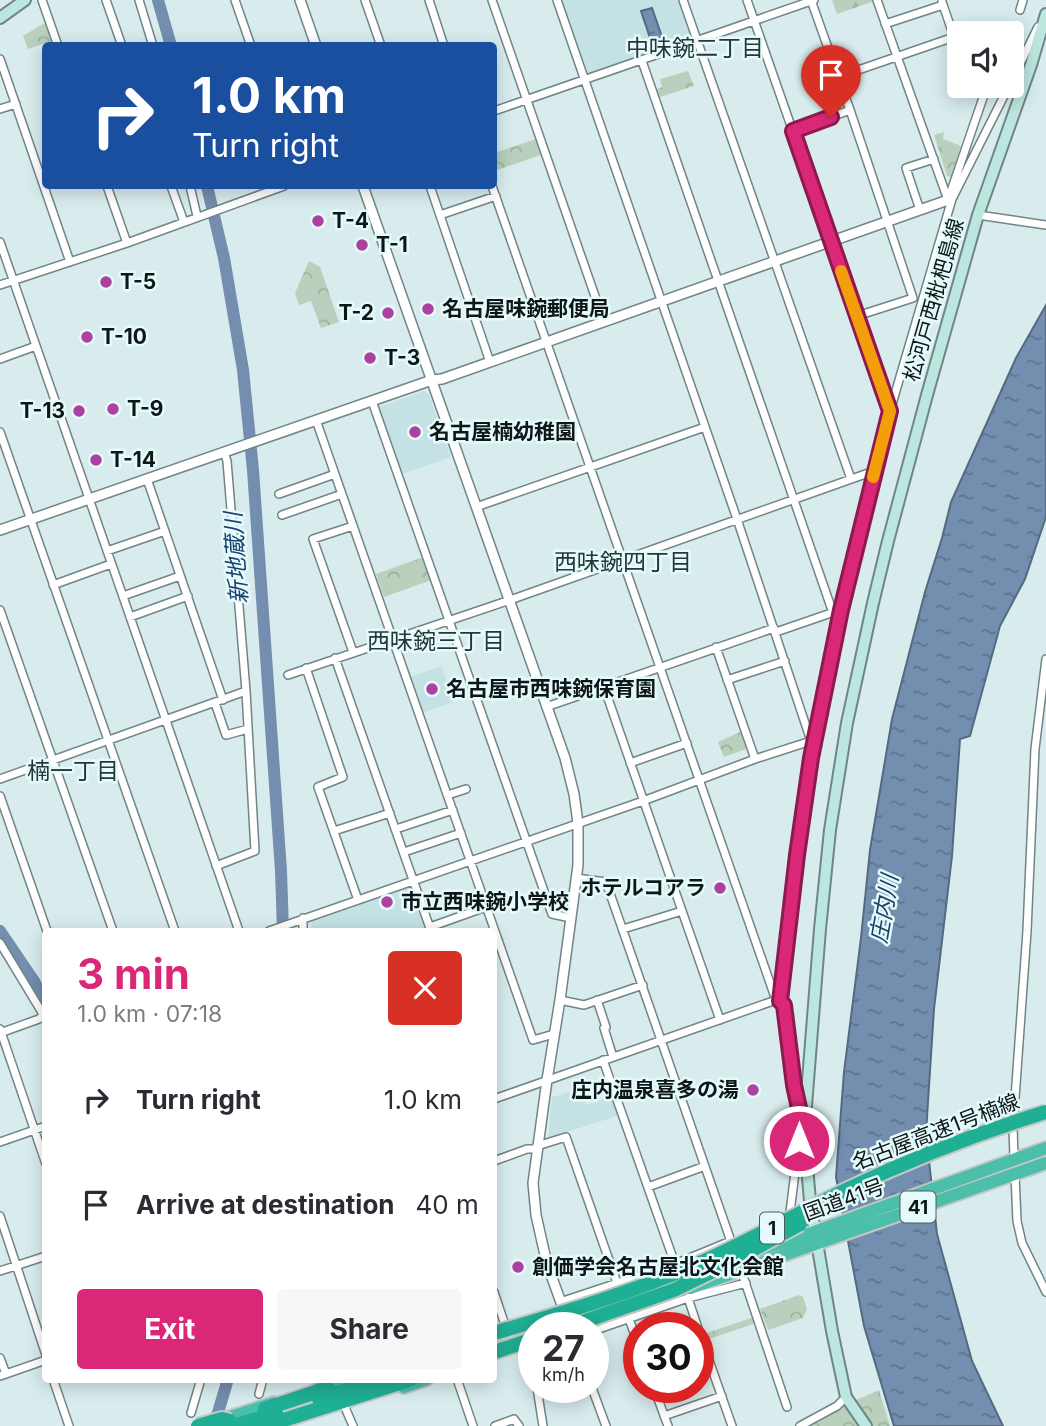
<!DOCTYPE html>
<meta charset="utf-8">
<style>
body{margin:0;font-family:Inter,"Noto Sans JP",sans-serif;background:#f7f7f7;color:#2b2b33;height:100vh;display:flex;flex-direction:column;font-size:26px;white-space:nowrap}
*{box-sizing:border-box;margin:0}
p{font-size:23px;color:#7c7c81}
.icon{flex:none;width:38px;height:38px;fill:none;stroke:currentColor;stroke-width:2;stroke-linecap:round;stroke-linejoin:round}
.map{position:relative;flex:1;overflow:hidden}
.drawer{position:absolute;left:42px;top:928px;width:455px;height:455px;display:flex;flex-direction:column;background:#fff;border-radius:7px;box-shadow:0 4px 18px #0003}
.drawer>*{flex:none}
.banner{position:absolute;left:42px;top:42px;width:455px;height:147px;border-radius:7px;box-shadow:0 4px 18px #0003;background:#1a4fa0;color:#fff;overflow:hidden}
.controls{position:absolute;left:947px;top:21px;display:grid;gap:14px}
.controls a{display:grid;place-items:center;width:77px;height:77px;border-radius:7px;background:#fff;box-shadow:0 4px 18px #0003;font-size:35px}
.speed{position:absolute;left:518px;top:1312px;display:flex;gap:14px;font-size:35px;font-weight:700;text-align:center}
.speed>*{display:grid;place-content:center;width:91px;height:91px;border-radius:50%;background:#fff;box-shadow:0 4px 18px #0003;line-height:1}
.speed small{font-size:18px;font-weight:400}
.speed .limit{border:10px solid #d22;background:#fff;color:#111}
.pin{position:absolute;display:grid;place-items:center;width:60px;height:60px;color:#fff;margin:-72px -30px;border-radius:50% 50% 50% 0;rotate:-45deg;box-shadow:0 0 7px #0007}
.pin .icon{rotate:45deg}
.me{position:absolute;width:77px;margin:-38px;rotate:0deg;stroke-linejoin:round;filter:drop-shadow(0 0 5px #0008)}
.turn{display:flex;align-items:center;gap:24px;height:147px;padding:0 35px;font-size:32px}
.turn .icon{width:91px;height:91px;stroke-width:2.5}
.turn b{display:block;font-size:49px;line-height:60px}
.round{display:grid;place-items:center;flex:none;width:74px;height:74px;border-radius:7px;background:#f7f7f7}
.headline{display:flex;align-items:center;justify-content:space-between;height:119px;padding:0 35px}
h1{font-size:42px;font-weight:700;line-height:52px;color:#db2777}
.cta{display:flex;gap:14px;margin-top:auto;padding:14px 35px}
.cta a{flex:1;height:80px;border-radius:7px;background:#db2777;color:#fff;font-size:28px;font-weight:700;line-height:80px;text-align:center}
.cta a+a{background:#f7f7f7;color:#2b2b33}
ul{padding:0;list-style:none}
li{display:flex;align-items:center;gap:21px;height:105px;padding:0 35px}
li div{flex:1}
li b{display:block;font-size:26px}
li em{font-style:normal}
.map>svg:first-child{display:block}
.built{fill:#c4e2e4}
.forest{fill:url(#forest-firs)}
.park{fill:url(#park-crowns)}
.water{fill:url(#water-ripples);stroke:#556a81;stroke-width:2}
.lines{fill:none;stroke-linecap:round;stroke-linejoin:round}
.river{stroke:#738eaf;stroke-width:12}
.minor-casing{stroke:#718486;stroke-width:10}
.tertiary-casing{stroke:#718486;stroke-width:12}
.secondary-casing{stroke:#718486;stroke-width:14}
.trunk-casing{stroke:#c5c7c7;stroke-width:16}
.motorway-casing{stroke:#c5c7c7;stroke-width:18}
.minor{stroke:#fff;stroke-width:7}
.tertiary{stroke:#fff;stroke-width:9}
.secondary{stroke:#bce7df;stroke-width:10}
.trunk{stroke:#4cbfaa;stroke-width:12}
.motorway{stroke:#1faf94;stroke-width:14}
.motorway-bridge-casing{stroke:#c5c7c7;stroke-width:18;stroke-linecap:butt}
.motorway-bridge{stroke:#1faf94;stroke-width:14}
.route-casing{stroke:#8e194d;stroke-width:18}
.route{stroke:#db2777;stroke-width:12}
.slow{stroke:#f59e0b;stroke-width:12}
.poi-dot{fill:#ad41a1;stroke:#e5fafb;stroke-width:2.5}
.labels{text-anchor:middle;stroke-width:5;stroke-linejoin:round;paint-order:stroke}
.shield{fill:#e5fafb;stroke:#4f5a5b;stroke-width:2}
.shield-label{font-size:19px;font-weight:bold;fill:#0f1617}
.poi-label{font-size:21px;font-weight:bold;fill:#0f1617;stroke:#e5fafb;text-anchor:start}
.street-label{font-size:21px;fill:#0f1617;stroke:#e5fafb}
.neighbourhood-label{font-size:23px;fill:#263738;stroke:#e5fafb}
.water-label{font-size:23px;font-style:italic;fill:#1a406d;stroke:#e5fafb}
</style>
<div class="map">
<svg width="1046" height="1426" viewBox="0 0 1046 1426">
<defs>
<pattern id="forest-firs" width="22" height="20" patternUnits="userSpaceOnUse" patternTransform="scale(1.75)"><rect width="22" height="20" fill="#b8d0bc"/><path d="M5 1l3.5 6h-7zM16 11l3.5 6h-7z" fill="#9db2a1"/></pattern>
<pattern id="park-crowns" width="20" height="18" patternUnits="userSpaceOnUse" patternTransform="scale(1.75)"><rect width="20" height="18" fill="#b8d0bc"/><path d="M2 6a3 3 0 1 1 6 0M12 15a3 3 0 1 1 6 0" fill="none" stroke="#9db2a1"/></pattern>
<pattern id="water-ripples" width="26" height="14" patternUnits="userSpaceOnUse" patternTransform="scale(1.75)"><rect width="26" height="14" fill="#738eaf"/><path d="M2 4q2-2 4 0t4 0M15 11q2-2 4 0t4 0" fill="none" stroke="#5d738d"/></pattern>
</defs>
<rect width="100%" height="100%" fill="#d8ecee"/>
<path class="built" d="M561,0H679L692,36L691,39L588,74Z
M424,391L429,395L451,457L402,474L379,407Z
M442,666L453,702L422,713L410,677Z
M408,885L411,887L427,931H310L313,918Z
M581,1089L586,1105L614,1096L620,1115L548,1138L552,1097Z"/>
<path class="forest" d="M832,0H874V1L837,14Z"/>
<path class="park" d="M48,21L55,40L28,49L23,36Z
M688,71L694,86L657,98L655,90L662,87L660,79Z
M944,132L943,139L961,146L951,177L947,176L934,135Z
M536,139L541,155L494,171V153Z
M309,261L320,267L339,322L321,328L311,301L299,305L295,293Z
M423,557L431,580L384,597L376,574Z
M742,731L749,748L724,757L718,742Z
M799,1295L803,1297L807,1309L803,1318L768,1330L760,1309Z
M754,1317L756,1323L706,1340L704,1334Z
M879,1390L890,1426H806L845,1405Z"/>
<path class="water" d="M652,8L662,37L651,41L641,11Z
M1046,305V517L1025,579L1000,626L970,736L960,739L952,856L934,1009L926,1133L937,1234L972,1361L1003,1426H894L864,1326L836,1177L844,1072L861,938L870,850L892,719L925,592L942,538L951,502L1016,358Z"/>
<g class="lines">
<path class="river" d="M158,0L171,46
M207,186L224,258L243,370L253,470L281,871L283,931
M0,931L34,981L46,1004
M214,1426L228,1379"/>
<defs>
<path id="minor" d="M42,0L58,46
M106,0L122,46
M139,0L153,46
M235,0L251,46
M365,0L381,46
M429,0L444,46
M492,0L604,322
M683,0L851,479
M747,0L890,410
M811,0L850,110L913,298L857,316
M877,0L948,200
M942,2L954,37
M1020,10L1023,0
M885,24L943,5
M0,59L70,262
M642,61L833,613
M838,77L954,37L959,40
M1012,80L1038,27L1040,28
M0,109L16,104
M494,111L814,0
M793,131L850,110
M107,186L127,243
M171,186L184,222
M190,186L197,216
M430,186L490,362
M492,186L776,1000
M948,200L952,199L1009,86
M948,200L987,86
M920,210L906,168L934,159
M440,215L496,196
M978,215L1046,225
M0,242L239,931
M0,285L127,243L284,186
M0,359L36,346
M372,401L552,914L571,918
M316,420L533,1040L554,1034
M0,432L175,931
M147,479L223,700
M279,494L335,474
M476,507L705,427
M282,515L342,494
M353,526L313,539L353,652
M107,551L165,531
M53,585L111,564
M123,596L180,576
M0,610L113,931
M130,617L188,596
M776,632L834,612
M716,647L755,759
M335,658L431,931
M306,668L343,777L318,787L358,900
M288,675L510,600L874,471
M727,680L785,661
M604,687L720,1020
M215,703L226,735L248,729
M546,707L774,628
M630,763L687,743
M0,779L246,691
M448,795L466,789
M0,796L47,931
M396,829L453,810
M334,831L390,813
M404,852L461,833
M216,866L255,851L246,691L227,461L224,452
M576,878L606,882L734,1250
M303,918V931
M430,927L486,907
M623,929L682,911
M269,931L643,801L755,759L811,741L737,519L557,0
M0,943L46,1019
M560,1000L584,1005L643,985
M597,1000L606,1027L604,1028L613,1057
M780,1001L797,855L811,758L841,610L890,411L952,199
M0,1029L46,1164
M0,1033L39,1019L44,1014
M603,1060L675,1264
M494,1099L776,1000L784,1005L794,1085L801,1120
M0,1142L46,1126
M537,1146L566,1137L617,1283
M1014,1159L1013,1126L1027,931L1035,749L1046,659
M494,1161L527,1149H537
M1015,1174L1017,1221L1022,1243L1046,1292
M648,1187L705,1166
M0,1216L46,1355
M786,1218L790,1212L799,1141L803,1132
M0,1271L46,1256
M743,1276L787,1407
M494,1292L506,1328
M688,1298L698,1328
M560,1302L675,1264L731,1241
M629,1319L639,1346
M698,1329L732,1426
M593,1331L688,1298L746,1283
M524,1348L534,1379
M0,1358L6,1374
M0,1376L46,1360
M53,1379L69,1426
M457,1379L473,1426
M537,1388L543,1426
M592,1388L606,1426
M654,1388L668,1426
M259,1394L263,1379
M344,1405L353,1426
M191,1413L201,1379
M664,1416L722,1396
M495,1426L514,1419L519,1426
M800,1426L837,1406L846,1397"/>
<path id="tertiary" d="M300,0L316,46
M363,186L565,758L574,794L578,823V865L560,1000L547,1080L533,1183L536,1215L547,1264L563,1308
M0,530L432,380L442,379L948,200"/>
<path id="secondary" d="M0,18L25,0
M866,1426L846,1397L832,1331L810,1201L804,1131L820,929L830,830L847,723L873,603L888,541L927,395L978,215L1031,65L1046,14"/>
<path id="trunk" d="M759,1250L806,1235L1046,1148
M690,1288L1046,1163
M404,1387L427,1379
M318,1389L347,1379
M221,1420L274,1403"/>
<path id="motorway" d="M494,1352L534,1339
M319,1399L379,1379
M265,1409L328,1388
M234,1426L276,1413
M265,1426L412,1379"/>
</defs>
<use href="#minor" class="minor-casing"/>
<use href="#tertiary" class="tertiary-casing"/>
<use href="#secondary" class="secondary-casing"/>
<use href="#trunk" class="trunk-casing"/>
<use href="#motorway" class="motorway-casing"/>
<use href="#minor" class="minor"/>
<use href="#tertiary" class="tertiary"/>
<use href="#secondary" class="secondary"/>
<use href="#trunk" class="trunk"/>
<use href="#motorway" class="motorway"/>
<defs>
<path id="motorway-bridge" d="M565,1328L674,1290L717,1269L800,1224
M494,1333C563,1313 633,1292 700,1263C750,1241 798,1213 848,1189C911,1159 978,1133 1046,1112
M198,1426L222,1419L230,1421"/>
</defs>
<use href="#motorway-bridge" class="motorway-bridge-casing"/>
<use href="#motorway-bridge" class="motorway-bridge"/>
</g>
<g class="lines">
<defs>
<path id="route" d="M799,1141L804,1131L794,1085L784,1005L780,1001L797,855L811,758L841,610L890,411L793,131L831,117"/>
</defs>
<use href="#route" class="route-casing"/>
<use href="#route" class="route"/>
<path class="slow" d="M841,271L890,411L873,477"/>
</g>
<g class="poi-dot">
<circle cx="318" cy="221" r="7"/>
<circle cx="362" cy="245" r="7"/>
<circle cx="106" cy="282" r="7"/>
<circle cx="428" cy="309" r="7"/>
<circle cx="388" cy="313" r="7"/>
<circle cx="87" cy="337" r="7"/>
<circle cx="370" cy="358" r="7"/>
<circle cx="113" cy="409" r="7"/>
<circle cx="79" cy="411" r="7"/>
<circle cx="415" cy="432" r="7"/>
<circle cx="96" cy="460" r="7"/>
<circle cx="432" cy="689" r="7"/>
<circle cx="720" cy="888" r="7"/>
<circle cx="387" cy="902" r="7"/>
<circle cx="753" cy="1090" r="7"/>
<circle cx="518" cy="1267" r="7"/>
</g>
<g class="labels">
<g class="shield">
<rect x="900.5" y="1191.5" width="35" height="31" rx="5"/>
<rect x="760" y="1212.5" width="24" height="31" rx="5"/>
</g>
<g class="shield-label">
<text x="918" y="1214">41</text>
<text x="772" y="1235">1</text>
</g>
<g class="poi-label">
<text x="332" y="228">T-4</text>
<text x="376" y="252">T-1</text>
<text x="120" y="289">T-5</text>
<text x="442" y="316">名古屋味鋺郵便局</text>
<text x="374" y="320" text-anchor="end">T-2</text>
<text x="101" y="344">T-10</text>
<text x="384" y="365">T-3</text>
<text x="127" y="416">T-9</text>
<text x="65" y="418" text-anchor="end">T-13</text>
<text x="429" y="439">名古屋楠幼稚園</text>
<text x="110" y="467">T-14</text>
<text x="446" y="696">名古屋市西味鋺保育園</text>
<text x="706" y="895" text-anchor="end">ホテルコアラ</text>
<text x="401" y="909">市立西味鋺小学校</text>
<text x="739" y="1097" text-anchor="end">庄内温泉喜多の湯</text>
<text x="532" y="1274">創価学会名古屋北文化会館</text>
</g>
<g class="street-label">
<text transform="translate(934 300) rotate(-74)" y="7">松河戸西枇杷島線</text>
<text transform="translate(936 1132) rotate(-21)" y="7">名古屋高速1号楠線</text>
<text transform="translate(844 1200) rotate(-20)" y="7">国道41号</text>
</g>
<g class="neighbourhood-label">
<text x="695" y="56">中味鋺二丁目</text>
<text x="623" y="570">西味鋺四丁目</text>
<text x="436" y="649">西味鋺三丁目</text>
<text x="73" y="779">楠一丁目</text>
</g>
<g class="water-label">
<text transform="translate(236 558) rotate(-94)" y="8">新地蔵川</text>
<text transform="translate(884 909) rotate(-80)" y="8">庄内川</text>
</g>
</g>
</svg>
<div class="controls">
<a><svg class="icon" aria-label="sound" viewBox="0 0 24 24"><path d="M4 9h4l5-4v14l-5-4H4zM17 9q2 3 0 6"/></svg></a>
</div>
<div class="speed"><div>27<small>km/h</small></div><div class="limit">30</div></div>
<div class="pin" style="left:831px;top:117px;background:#d93025"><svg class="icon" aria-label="arrive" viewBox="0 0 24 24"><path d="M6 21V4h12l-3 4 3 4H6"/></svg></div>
<svg class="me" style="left:799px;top:1141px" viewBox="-20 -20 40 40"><circle r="17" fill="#db2777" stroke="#fff" stroke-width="3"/><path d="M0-11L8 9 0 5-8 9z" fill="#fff"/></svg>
<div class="banner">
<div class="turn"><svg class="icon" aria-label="right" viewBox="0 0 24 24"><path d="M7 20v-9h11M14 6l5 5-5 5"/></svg><div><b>1.0 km</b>Turn right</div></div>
</div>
<section class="drawer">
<div class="headline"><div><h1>3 min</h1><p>1.0 km · 07:18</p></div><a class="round" style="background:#d93025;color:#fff"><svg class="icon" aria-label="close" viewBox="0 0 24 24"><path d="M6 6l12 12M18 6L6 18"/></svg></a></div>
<ul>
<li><svg class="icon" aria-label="right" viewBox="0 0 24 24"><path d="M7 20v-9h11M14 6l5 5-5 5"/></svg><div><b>Turn right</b></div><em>1.0 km</em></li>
<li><svg class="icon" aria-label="arrive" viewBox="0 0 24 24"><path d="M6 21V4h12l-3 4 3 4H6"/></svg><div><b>Arrive at destination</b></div><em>40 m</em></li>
</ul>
<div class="cta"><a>Exit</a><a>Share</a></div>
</section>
</div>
